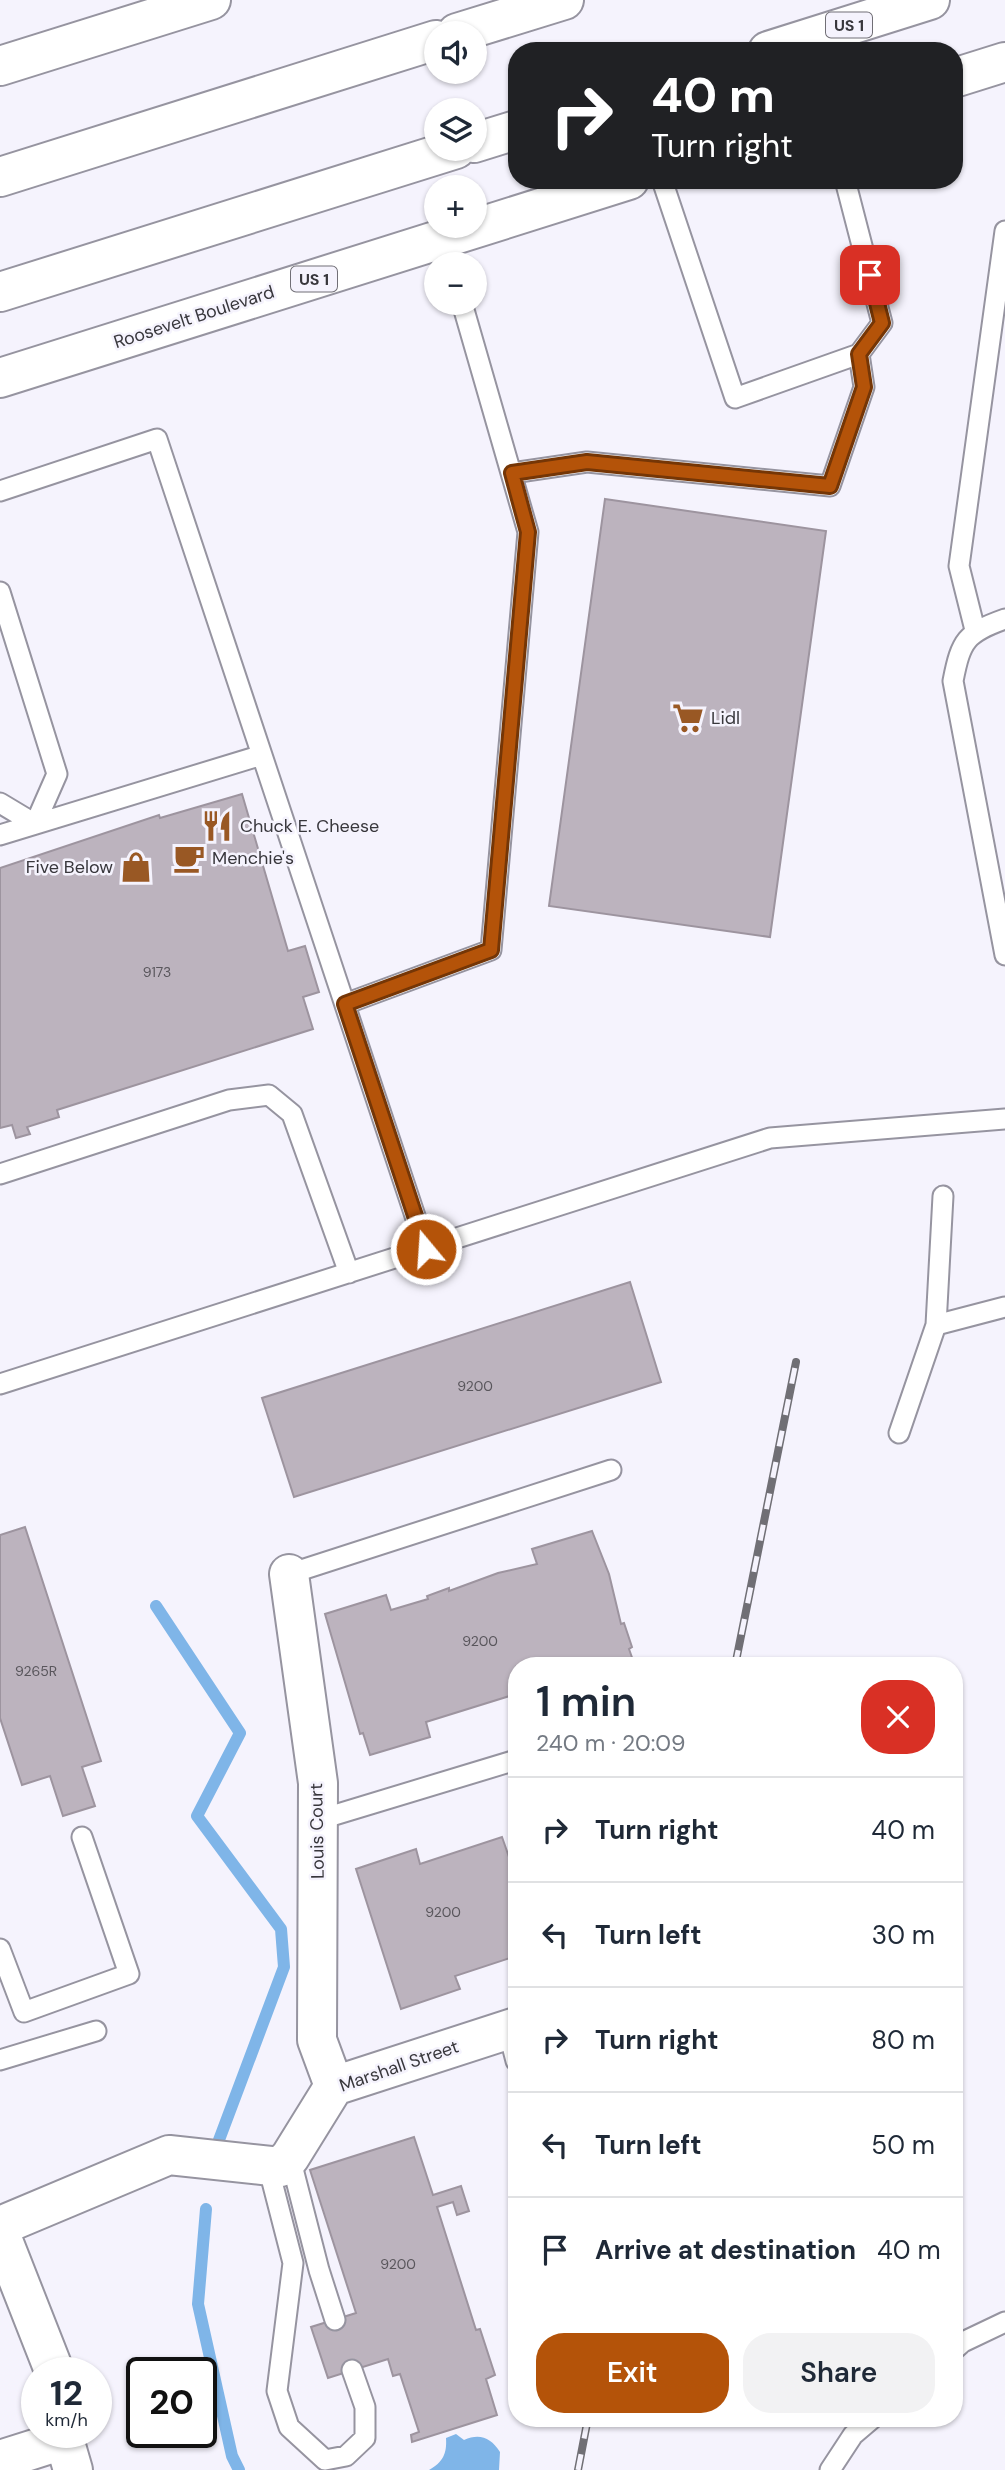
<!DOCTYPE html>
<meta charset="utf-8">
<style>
body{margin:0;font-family:"DM Sans",sans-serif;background:#f2f2f3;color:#1f2937;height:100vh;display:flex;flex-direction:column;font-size:26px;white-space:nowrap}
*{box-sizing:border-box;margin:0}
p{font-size:23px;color:#747a83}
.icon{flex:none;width:38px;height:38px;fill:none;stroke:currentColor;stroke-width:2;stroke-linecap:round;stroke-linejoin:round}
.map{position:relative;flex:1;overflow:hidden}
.details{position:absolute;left:508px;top:1657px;width:455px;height:770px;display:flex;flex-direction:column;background:#fff;border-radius:28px;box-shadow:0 2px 5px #0004}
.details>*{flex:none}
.banner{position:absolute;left:508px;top:42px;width:455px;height:147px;border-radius:28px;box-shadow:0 2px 5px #0004;background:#202124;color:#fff;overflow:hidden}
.controls{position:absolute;left:424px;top:21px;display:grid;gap:14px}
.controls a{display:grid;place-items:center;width:63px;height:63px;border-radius:50%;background:#fff;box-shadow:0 2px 5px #0004;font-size:35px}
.speed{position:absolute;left:21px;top:2357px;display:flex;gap:14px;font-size:35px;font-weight:700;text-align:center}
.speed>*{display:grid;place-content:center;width:91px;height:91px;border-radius:50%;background:#fff;box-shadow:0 2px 5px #0004;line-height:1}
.speed small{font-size:18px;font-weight:400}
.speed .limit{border:4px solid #111;border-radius:10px;background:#fff;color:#111}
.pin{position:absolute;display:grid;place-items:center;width:60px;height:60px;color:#fff;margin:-30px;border-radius:14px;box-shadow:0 4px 10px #0006}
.me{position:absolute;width:77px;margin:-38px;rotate:342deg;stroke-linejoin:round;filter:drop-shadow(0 0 5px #0008)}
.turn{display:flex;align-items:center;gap:24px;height:147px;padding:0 28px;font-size:32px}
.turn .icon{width:91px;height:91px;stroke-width:2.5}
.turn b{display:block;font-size:49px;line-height:60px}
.round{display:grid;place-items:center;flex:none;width:74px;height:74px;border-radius:28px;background:#f2f2f3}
.overview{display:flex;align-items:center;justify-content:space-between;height:119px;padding:0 28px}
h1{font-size:42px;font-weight:600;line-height:52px}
.action{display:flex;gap:14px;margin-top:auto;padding:14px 28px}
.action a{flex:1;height:80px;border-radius:28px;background:#b45309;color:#fff;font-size:28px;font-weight:600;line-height:80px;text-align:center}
.action a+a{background:#f2f2f3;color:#1f2937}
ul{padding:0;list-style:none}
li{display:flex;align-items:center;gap:21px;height:105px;padding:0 28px;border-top:2px solid #e0e1e3}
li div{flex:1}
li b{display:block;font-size:26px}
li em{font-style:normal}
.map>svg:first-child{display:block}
.water{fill:#7fb5e8}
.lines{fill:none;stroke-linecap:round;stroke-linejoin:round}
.stream{stroke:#7fb5e8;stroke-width:12}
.building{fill:#bcb3be;stroke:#9d949f;stroke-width:2}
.service-casing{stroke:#9694a0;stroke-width:23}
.minor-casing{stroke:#9694a0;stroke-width:42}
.trunk-casing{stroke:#9694a0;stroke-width:42}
.service{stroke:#fff;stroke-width:19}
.minor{stroke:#fff;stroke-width:38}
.trunk{stroke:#fff;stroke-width:38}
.rail-casing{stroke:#706f75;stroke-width:8}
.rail{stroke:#f5f3fd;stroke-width:5;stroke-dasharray:16;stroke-linecap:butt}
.route-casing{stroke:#753606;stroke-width:18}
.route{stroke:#b45309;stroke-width:12}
.labels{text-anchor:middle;stroke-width:5;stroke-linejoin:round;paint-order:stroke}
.number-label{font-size:14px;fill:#59565c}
.shield{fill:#f5f3fd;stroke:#716f76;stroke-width:2}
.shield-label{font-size:16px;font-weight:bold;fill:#38373c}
.street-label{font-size:18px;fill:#38373c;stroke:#f5f3fd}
.poi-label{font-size:18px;fill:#38373c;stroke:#f5f3fd;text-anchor:start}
</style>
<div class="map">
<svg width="1005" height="2470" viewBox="0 0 1005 2470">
<rect width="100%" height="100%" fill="#f5f3fd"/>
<path class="water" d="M456,2434L464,2440C480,2433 491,2438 500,2452L499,2470H429C443,2462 447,2454 446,2438Z"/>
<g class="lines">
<path class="stream" d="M156,1606L240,1733L197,1816L281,1929L284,1967L219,2140
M206,2209L198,2304L232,2456L239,2470"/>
</g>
<path class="building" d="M605,499L826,531L770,937L549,906Z
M242,794L288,951L305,946L319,992L303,997L313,1029L57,1110L59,1117L27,1127L30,1134L16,1138L12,1125L0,1128V868L159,815L160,818Z
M630,1282L661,1382L294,1497L262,1398Z
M25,1527L101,1761L82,1767L95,1806L63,1816L50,1776L22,1785L0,1718V1535Z
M592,1531L609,1574L621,1624L624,1623L632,1647L629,1649L635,1666H516V1694L426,1722L430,1737L370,1755L363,1733L360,1734L325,1614L386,1595L391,1610L428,1599L427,1596L449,1588V1591L498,1573L537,1564L532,1549Z
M502,1837L509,1857L516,1855V1956L455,1976L460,1989L401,2009L356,1869L416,1849L420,1864Z
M414,2137L433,2195L461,2186L469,2211L457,2215L453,2202L437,2207L476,2330L480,2329L495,2375L486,2379L497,2415L412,2442L411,2435L419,2432L400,2374L393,2376L388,2359L328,2378L311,2327L356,2313L310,2170Z"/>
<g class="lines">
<defs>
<path id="service" d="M662,180L735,398L859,354L882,323L845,180
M443,238L450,264
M512,473L587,462L830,486L864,387L859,354
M0,491L157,439L426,1249
M0,592L57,774L35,824L0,803
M1005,619C966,633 961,640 953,681L1005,955
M975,630L959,566L1005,231
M0,835L262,755
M345,1004L491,950L528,532L462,303
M0,1174L229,1100L269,1095L292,1114L349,1273
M936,1325L943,1196
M0,1384L770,1138L1005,1119
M899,1433L936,1325L1005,1307
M289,1574L611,1470
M318,1820L516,1760
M0,1949L24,2012L129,1974L82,1837
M508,2030L516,2061
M0,2060L96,2031
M290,2157L319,2270L335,2320
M268,2166L293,2263L277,2391L289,2427L325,2460L346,2456L365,2438V2407L352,2370
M954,2350L963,2342L1005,2322
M830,2470L853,2435L873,2418"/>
<path id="minor" d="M289,1574L318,1783L317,2040L334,2086
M0,2226L169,2155L280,2167L290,2157L334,2086L516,2027
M0,2233L55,2373
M62,2432L73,2470
M0,2460L63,2440"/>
<path id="trunk" d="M457,33L564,0
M768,51L930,0
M0,66L211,0
M954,78L1005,62
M474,143L516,130
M0,177L436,40
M0,292L456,149
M0,378L629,180"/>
</defs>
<use href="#service" class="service-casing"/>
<use href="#minor" class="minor-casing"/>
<use href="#trunk" class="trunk-casing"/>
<use href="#service" class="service"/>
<use href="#minor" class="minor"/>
<use href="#trunk" class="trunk"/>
<defs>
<path id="rail" d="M735,1666L796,1362
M578,2470L588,2418"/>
</defs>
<use href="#rail" class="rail-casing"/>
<use href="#rail" class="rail"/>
</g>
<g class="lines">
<defs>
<path id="route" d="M426,1249L345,1004L491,950L528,532L512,473L587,462L830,486L864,387L859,354L882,323L870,275"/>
</defs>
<use href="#route" class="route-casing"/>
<use href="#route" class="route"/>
</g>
<defs>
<symbol id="supermarket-bare" viewBox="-9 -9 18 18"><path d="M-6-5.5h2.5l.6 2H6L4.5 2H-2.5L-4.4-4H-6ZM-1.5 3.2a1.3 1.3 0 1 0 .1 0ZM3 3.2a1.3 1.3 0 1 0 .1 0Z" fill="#995824" stroke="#f5f3fd" stroke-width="2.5" paint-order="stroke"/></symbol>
<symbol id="restaurant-bare" viewBox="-9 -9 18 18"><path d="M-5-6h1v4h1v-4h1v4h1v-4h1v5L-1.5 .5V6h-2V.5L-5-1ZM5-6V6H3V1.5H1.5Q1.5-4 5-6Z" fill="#995824" stroke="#f5f3fd" stroke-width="2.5" paint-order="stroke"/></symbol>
<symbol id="cafe-bare" viewBox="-9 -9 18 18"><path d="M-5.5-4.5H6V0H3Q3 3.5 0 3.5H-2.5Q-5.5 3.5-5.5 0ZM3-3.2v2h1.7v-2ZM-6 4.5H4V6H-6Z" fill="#995824" stroke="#f5f3fd" stroke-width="2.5" paint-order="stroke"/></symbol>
<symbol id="shop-bare" viewBox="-9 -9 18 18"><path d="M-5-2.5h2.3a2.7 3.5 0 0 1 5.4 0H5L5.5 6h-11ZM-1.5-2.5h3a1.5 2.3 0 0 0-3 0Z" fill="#995824" stroke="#f5f3fd" stroke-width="2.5" paint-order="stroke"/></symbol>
</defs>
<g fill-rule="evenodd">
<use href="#supermarket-bare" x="666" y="696" width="44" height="44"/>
<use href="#restaurant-bare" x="195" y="804" width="44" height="44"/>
<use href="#cafe-bare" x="167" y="836" width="44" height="44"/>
<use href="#shop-bare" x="114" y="845" width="44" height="44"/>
</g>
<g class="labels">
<g class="number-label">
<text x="157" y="977">9173</text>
<text x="475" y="1391">9200</text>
<text x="480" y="1646">9200</text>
<text x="36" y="1676">9265R</text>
<text x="443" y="1917">9200</text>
<text x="398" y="2269">9200</text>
</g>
<g class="shield">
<rect x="826" y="12.5" width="46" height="25" rx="5"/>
<rect x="291" y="266.5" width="46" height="25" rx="5"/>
</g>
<g class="shield-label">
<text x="849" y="31">US 1</text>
<text x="314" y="285">US 1</text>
</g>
<g class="street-label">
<text transform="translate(194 317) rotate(-18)" y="6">Roosevelt Boulevard</text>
<text transform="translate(317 1831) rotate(-91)" y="6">Louis Court</text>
<text transform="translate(399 2066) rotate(-19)" y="6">Marshall Street</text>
</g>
<g class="poi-label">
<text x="711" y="724">Lidl</text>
<text x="240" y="832">Chuck E. Cheese</text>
<text x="212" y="864">Menchie's</text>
<text x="113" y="873" text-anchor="end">Five Below</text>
</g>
</g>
</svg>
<div class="controls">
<a><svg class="icon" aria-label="sound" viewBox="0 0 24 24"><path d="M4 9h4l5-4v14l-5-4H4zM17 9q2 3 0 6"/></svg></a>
<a><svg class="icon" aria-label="layers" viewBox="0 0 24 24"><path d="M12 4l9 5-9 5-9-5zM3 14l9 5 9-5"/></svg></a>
<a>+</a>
<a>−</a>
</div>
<div class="speed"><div>12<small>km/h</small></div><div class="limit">20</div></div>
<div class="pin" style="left:870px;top:275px;background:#d93025"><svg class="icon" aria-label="arrive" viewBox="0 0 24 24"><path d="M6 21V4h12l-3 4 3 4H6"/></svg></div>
<svg class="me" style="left:426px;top:1249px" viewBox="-20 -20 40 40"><circle r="17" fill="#b45309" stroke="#fff" stroke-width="3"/><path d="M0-11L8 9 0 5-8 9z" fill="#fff"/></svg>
<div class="banner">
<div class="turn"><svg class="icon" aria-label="right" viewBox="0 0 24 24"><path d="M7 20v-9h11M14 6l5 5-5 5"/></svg><div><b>40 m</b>Turn right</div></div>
</div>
<section class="details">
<div class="overview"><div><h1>1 min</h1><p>240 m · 20:09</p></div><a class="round" style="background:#d93025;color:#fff"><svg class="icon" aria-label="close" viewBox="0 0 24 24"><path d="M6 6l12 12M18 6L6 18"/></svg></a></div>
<ul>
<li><svg class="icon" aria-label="right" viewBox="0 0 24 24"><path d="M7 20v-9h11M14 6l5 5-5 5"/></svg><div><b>Turn right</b></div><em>40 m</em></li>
<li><svg class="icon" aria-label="left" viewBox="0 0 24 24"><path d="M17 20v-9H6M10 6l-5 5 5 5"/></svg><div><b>Turn left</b></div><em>30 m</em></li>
<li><svg class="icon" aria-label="right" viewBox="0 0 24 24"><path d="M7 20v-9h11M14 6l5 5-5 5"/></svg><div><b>Turn right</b></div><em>80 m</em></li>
<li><svg class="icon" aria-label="left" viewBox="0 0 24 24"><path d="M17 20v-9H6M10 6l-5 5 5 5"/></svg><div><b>Turn left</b></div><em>50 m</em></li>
<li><svg class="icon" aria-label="arrive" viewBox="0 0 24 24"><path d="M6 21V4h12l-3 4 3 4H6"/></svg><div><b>Arrive at destination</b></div><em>40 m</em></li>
</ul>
<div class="action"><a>Exit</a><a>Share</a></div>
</section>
</div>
